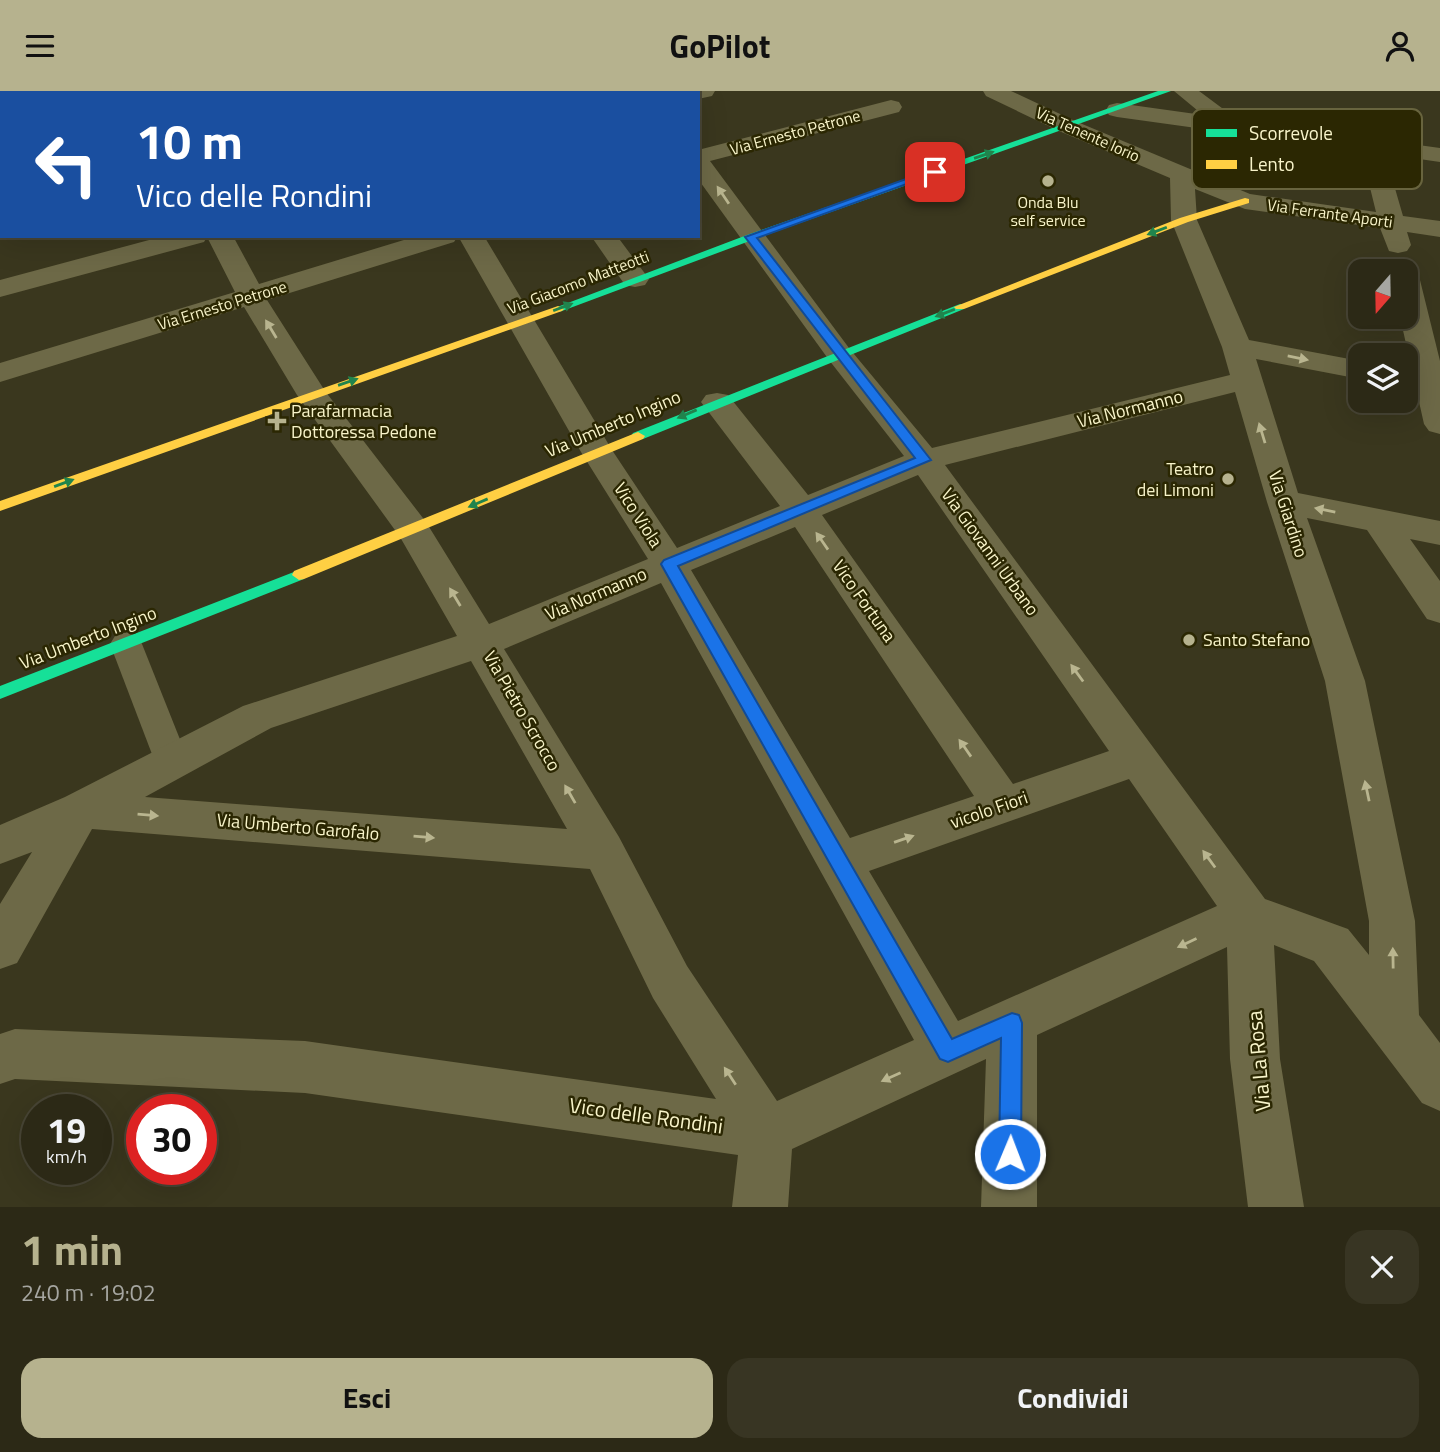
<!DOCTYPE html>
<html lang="it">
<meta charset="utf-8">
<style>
body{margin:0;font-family:"Titillium Web",sans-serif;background:#383523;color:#f1f3f6;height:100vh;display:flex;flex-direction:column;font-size:26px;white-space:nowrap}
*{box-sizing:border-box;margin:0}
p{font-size:23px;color:#a6a6a1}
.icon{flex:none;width:38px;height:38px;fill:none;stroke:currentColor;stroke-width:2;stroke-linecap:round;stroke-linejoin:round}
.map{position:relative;height:1116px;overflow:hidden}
.details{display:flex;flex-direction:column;background:#2c2916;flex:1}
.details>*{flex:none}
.guide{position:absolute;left:0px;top:0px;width:700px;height:147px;box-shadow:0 7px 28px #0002,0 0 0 2px #484535;background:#1a4fa0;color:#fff;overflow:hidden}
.needle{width:46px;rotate:200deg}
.buttons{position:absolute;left:1348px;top:168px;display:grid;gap:14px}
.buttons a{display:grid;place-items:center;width:70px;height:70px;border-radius:14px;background:#2c2916;box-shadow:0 7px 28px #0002,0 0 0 2px #484535;font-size:35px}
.speed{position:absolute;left:21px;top:1003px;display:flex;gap:14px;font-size:35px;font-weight:700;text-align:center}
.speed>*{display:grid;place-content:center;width:91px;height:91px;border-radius:50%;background:#2c2916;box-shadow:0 7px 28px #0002,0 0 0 2px #484535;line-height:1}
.speed small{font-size:18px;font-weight:400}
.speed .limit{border:10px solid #d22;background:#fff;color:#111}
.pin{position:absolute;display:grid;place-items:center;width:60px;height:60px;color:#fff;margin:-30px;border-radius:14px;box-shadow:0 4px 10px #0006}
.me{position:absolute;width:77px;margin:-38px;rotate:1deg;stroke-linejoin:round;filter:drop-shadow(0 0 5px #0008)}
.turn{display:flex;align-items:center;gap:24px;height:147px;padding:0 21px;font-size:32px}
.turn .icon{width:91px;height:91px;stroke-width:2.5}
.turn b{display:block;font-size:49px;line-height:60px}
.round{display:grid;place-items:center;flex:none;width:74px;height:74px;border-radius:21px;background:#383523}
.summary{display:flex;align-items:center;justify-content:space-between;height:119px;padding:0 21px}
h1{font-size:42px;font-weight:700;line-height:52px;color:#b6b28e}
.button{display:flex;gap:14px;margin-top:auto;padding:14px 21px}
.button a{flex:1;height:80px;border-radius:21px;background:#b6b28e;color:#111;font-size:28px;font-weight:700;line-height:80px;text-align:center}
.button a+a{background:#383523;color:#f1f3f6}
header{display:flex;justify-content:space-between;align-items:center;height:91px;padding:0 21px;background:#b6b28e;color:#111;font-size:32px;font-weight:700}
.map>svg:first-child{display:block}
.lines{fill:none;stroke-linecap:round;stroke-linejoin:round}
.lane{fill:#6d6947;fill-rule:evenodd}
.street{fill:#6d6947;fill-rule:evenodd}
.fast{fill:#16e098;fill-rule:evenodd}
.slow{fill:#ffcf43;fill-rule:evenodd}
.oneway{fill:#20844d}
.oneway2{fill:#b9b58f}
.route{fill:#1a73e8;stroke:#114b97;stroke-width:2}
.poi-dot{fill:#b6b28e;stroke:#2b2702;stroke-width:2.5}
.labels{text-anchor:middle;stroke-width:5;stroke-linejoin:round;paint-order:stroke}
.far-street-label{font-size:16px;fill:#f8f4ca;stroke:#2b2702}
.far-poi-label{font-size:16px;fill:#f8f4ca;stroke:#2b2702}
.street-label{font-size:18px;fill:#f8f4ca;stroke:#2b2702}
.poi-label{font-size:18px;fill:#f8f4ca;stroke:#2b2702;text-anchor:start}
.near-street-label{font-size:21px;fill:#f8f4ca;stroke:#2b2702}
.key{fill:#2b2702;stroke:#68643e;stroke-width:2}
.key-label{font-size:19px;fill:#f8f4ca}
</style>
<header><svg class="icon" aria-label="menu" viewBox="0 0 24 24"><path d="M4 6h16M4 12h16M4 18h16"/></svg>GoPilot<svg class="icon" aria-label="person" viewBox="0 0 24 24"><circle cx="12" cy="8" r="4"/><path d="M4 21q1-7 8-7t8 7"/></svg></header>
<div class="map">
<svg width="1440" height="1116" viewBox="0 0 1440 1116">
<rect width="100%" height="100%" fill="#3a371e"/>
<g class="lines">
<path class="lane" d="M126,541L137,545L142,553L189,671L184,681L172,685L160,681L155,671L110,553L115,545Z"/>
<path class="street" d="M113,0H136L137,2H114Z
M400,0H427L399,2Z
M618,0H642L643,2H619Z
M688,0H715L712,5L698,8V2H687Z
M983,0H1011L1075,30L1250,103L1376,121L1361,60L1117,26L1109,24L1106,19L1109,14L1117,12L1203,24L1174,0H1199L1238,29L1440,57V71L1385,63L1403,125L1440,130V146L1407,141L1411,154L1407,160L1398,162L1389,160L1380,137L1245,118L1195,98L1197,129L1249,249L1360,270V288L1256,268L1298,402L1440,430V454L1410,448L1440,490V532L1427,528L1367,439L1307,427L1365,590L1415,830L1419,924L1440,952V1020L1422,1012L1314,870L1274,854L1280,968L1304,1116H1248L1230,968L1227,856L1037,944V1116H981L986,968L792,1058L788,1116H732L738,1064L305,1002L15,988L0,993V943L15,938L305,950L716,1008L653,907L590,778L92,738L17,872L0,878V813L32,761L0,773V734L65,706L243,615L457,545L400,446L297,304L244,216L0,291V272L235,201L207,146L204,151L0,206V189L164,145H233L259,193L417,145H458L454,151L267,209L325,300L426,431L489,533L648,468L581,361L458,145H484L612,359L677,457L780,415L701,311L706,304L717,302L728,304L808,404L904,365L829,269L698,88V59L891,9L899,11L902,16L899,21L710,70L849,257L932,357L1230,284L1222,256L1171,129L1170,87L1059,40L986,5ZM1235,301L1267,411L1325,590L1369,830V864L1348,838L1265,808L945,374ZM918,384L1109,660L1013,693L822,424ZM795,436L974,705L850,747L691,479ZM661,492L914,949L777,1010L687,875L619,746L504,558ZM471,570L567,738L145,706L271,637ZM1129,688L1217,815L958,930L869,780Z
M2,110V126L0,127V111Z
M591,145H617L649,188L645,194L635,196L625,194Z
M1405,177L1415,179L1419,185L1440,270V343L1429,340L1424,333L1400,226H1405V180H1395Z"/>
<path class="fast" d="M147,0H161L146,2Z
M1158,0H1171L755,148L562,220L558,221L552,218L747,144Z
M960,213L964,214V218L643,348H633L631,345L633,342Z
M299,479L304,480L306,484L304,488L0,608V595Z"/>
<path class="slow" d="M2,38V44L0,45V39Z
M1245,107L1249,108V112L1188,131L964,218H956L954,216L1180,127Z
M558,215L564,218L562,220L0,420V410Z
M638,341L645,345L643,348L304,488L299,489L292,484L294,480Z"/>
</g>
<defs><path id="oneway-solid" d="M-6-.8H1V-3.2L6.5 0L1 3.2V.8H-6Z" transform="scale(1.75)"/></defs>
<g class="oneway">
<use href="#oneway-solid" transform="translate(984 64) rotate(-19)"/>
<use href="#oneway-solid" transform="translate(1157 140) rotate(159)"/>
<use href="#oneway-solid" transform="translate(563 216) rotate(-21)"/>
<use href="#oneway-solid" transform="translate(945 222) rotate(159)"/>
<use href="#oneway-solid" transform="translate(348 291) rotate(-19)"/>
<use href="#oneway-solid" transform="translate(687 323) rotate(157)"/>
<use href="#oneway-solid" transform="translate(64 392) rotate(-20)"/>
<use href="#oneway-solid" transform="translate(478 412) rotate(157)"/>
</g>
<g class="oneway2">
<use href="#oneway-solid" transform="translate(723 104) rotate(-124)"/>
<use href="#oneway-solid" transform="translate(271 238) rotate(-121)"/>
<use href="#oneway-solid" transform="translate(1298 267) rotate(11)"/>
<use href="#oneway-solid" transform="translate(1262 342) rotate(-107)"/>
<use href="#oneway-solid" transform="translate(1325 419) rotate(-169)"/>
<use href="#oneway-solid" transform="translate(822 450) rotate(-125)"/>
<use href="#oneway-solid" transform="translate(455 506) rotate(-121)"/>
<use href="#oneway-solid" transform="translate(1077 582) rotate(-126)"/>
<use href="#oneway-solid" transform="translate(965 657) rotate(-125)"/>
<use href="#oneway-solid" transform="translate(1367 700) rotate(-102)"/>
<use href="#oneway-solid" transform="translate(570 703) rotate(-120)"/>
<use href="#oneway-solid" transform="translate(148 724) rotate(5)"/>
<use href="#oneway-solid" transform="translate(424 746) rotate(5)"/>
<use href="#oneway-solid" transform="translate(904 748) rotate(-19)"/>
<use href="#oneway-solid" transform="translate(1209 768) rotate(-126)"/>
<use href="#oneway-solid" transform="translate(1187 852) rotate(155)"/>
<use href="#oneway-solid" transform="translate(1393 867) rotate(-91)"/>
<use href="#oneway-solid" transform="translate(730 985) rotate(-123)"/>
<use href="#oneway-solid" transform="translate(891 986) rotate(156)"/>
</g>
<path class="route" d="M931,79L940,81L757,147L931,369L678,475L952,948L1012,922L1019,924L1022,932L1021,1063L1018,1071L1010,1074L1002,1071L999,1063L1001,947L948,971L940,968L661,473L664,469L915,367L745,146Z"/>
<g class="poi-dot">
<circle cx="1048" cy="90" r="7"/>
<path d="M273.5 319.5h7v7h7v7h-7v7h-7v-7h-7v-7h7z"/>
<circle cx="1228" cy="388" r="7"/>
<circle cx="1189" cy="549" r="7"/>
</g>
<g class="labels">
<g class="far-street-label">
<text transform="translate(795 41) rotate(-15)" y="6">Via Ernesto Petrone</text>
<text transform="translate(1088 43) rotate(24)" y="6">Via Tenente Iorio</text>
<text transform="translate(1330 122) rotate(8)" y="6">Via Ferrante Aporti</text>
<text transform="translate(578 191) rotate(-21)" y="6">Via Giacomo Matteotti</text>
<text transform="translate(222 214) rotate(-17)" y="6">Via Ernesto Petrone</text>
</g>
<g class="far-poi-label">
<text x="1048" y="117">Onda Blu<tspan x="1048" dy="18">self service</tspan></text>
</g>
<g class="street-label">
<text transform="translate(1130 318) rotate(-14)" y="6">Via Normanno</text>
<text transform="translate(613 333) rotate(-23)" y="6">Via Umberto Ingino</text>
<text transform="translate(1288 423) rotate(72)" y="6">Via Giardino</text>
<text transform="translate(638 424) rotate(57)" y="6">Vico Viola</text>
<text transform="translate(990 461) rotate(54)" y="6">Via Giovanni Urbano</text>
<text transform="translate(596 503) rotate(-23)" y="6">Via Normanno</text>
<text transform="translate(864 510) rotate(55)" y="6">Vico Fortuna</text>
<text transform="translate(88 547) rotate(-21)" y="6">Via Umberto Ingino</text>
<text transform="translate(522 620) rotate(60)" y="6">Via Pietro Scrocco</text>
<text transform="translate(989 719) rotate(-19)" y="6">vicolo Fiori</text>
<text transform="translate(298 736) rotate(5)" y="6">Via Umberto Garofalo</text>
</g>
<g class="poi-label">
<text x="291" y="326">Parafarmacia<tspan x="291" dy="21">Dottoressa Pedone</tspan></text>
<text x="1214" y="384" text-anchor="end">Teatro<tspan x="1214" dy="21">dei Limoni</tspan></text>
<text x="1203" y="555">Santo Stefano</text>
</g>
<g class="near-street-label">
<text transform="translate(1259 970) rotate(-95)" y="7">Via La Rosa</text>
<text transform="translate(646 1025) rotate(8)" y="7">Vico delle Rondini</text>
</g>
</g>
<rect x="1192" y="18" width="230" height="80" rx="10" class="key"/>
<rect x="1206" y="38" width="31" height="8" fill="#16e098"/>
<rect x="1206" y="69" width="31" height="9" fill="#ffcf43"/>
<g class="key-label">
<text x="1249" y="49">Scorrevole</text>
<text x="1249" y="80">Lento</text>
</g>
</svg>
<div class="buttons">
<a><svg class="needle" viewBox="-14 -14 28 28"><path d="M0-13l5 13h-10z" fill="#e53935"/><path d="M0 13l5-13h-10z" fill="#a6a6a1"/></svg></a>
<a><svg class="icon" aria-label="layers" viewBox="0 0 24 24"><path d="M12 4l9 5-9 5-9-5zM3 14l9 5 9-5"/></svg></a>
</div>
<div class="speed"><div>19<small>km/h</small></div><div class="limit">30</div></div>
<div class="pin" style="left:935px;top:81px;background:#d93025"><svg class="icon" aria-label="arrive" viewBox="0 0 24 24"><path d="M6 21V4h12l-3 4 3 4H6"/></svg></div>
<svg class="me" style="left:1010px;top:1063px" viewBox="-20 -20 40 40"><circle r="17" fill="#1a73e8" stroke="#fff" stroke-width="3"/><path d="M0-11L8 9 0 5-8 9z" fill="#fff"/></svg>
<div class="guide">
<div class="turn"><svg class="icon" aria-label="left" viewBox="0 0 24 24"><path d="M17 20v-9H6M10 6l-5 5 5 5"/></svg><div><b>10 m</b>Vico delle Rondini</div></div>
</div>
</div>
<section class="details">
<div class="summary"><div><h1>1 min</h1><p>240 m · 19:02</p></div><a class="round"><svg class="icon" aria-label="close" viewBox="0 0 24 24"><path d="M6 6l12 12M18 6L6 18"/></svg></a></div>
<div class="button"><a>Esci</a><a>Condividi</a></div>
</section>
